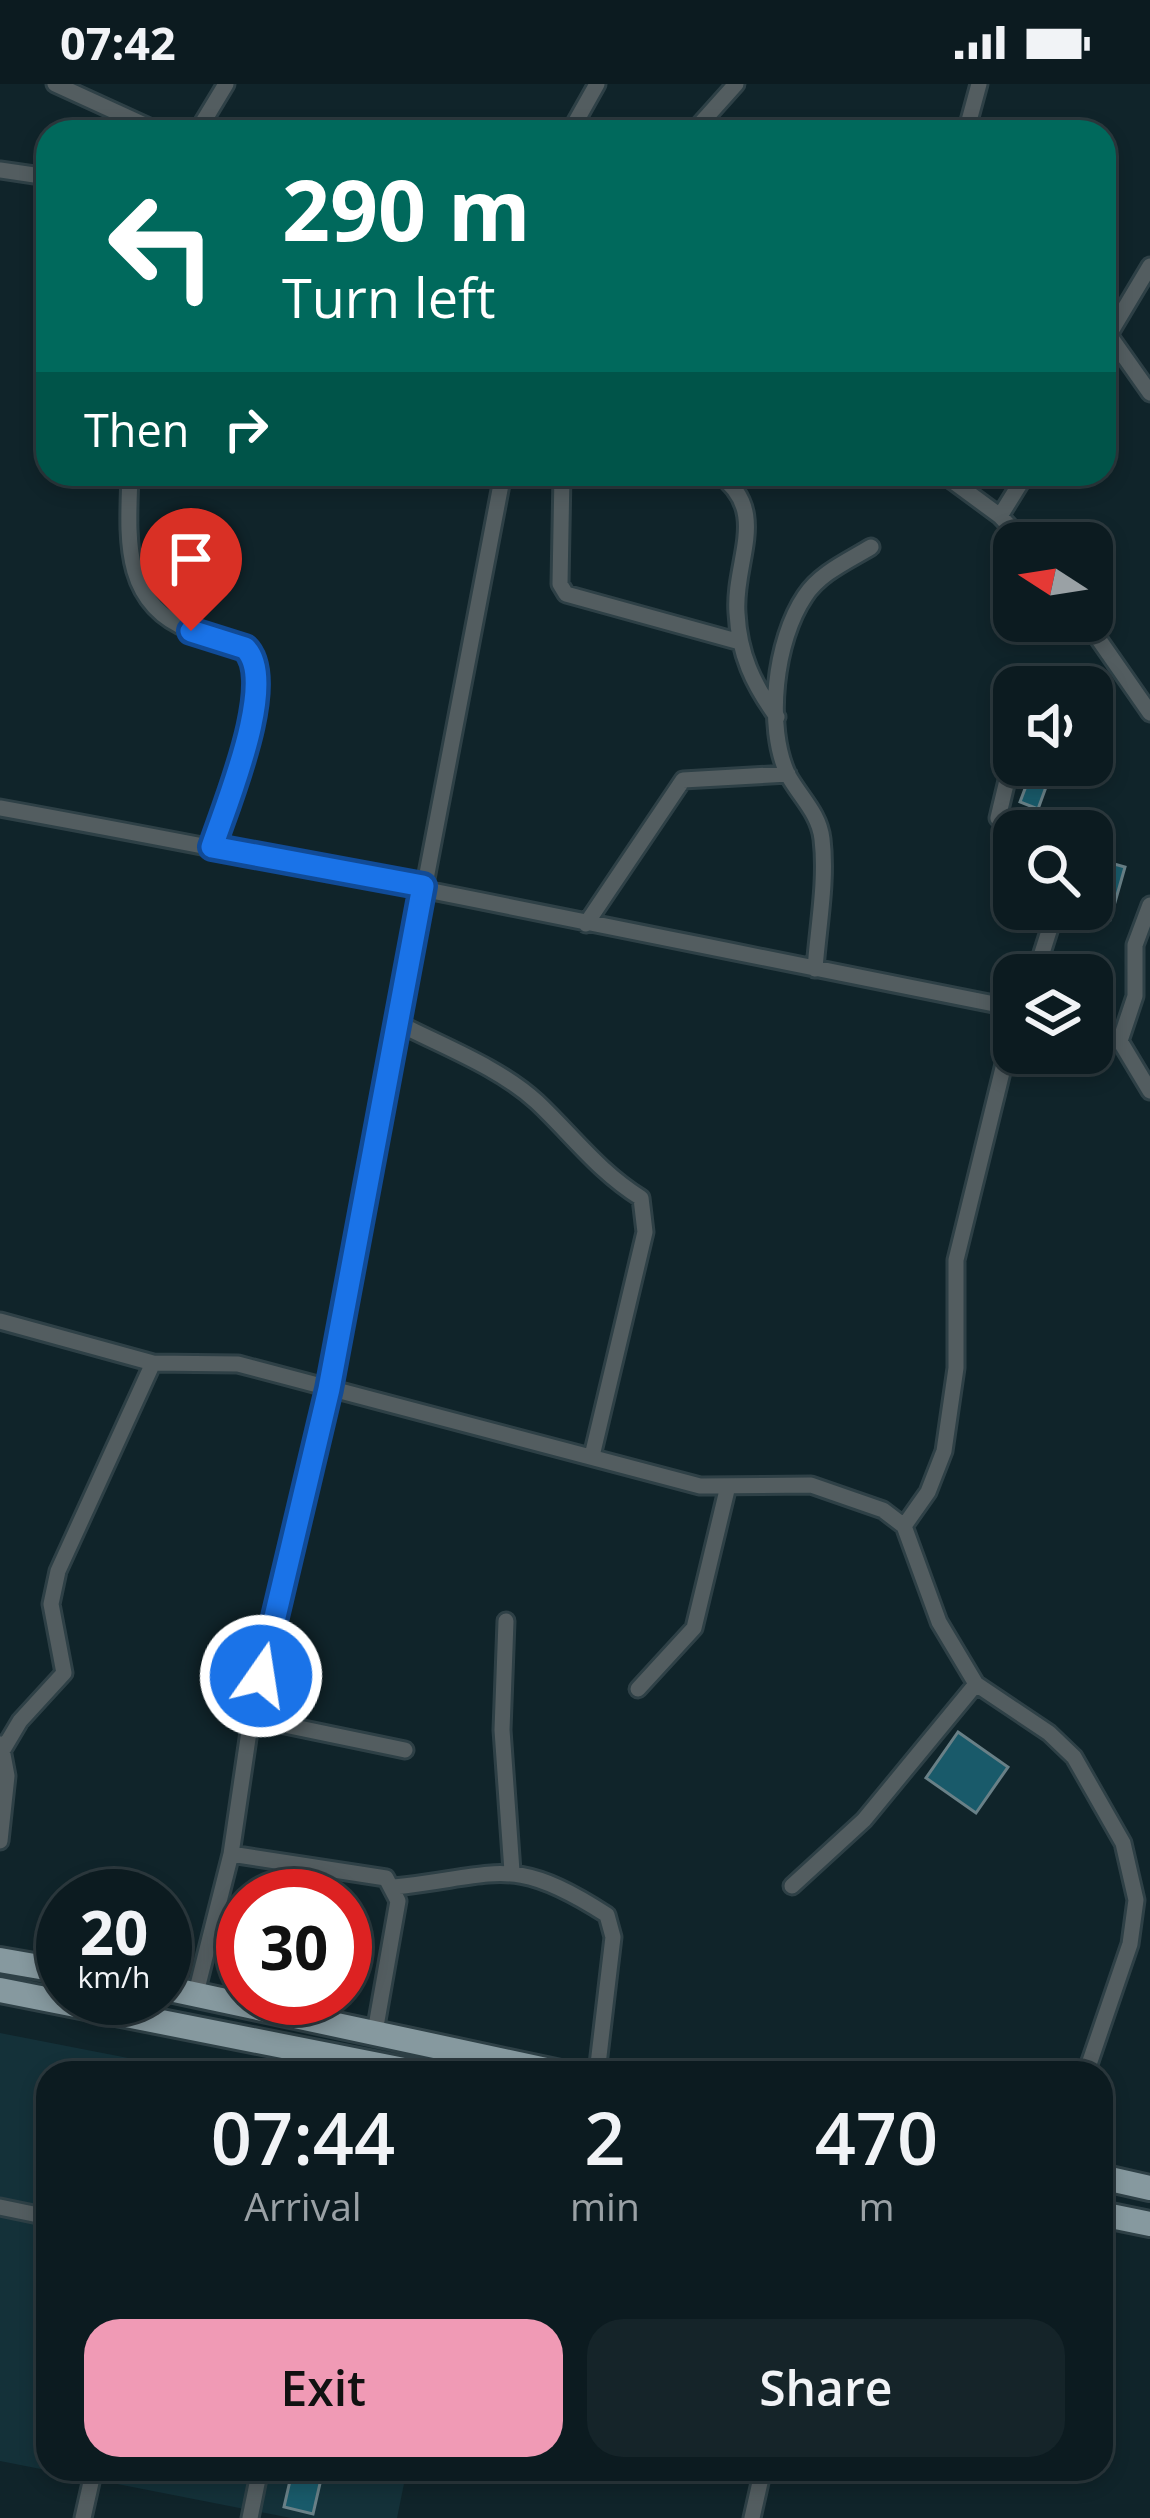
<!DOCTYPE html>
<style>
body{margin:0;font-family:"Open Sans",sans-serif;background:#152429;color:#f1f3f6;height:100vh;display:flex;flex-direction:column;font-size:45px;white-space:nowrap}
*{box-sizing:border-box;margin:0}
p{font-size:39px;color:#9aa1a5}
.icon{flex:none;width:66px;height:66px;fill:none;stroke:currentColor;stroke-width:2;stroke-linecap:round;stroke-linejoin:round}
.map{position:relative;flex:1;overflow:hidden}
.panel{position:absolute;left:36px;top:1977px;width:1077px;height:420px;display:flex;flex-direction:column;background:#0c1b20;border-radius:36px;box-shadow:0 6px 18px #0003,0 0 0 3px #2c393e}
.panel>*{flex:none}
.top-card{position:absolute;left:36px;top:36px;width:1080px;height:366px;border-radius:36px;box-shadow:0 6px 18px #0003,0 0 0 3px #2c393e;background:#00695c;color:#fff;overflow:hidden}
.needle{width:78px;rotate:282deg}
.tools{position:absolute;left:993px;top:438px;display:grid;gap:24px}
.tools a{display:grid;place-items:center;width:120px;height:120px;border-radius:24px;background:#0c1b20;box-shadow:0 6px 18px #0003,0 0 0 3px #2c393e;font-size:60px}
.speed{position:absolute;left:36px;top:1785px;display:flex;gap:24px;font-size:60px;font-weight:700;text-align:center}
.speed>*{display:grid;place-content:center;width:156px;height:156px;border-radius:50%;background:#0c1b20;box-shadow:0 6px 18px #0003,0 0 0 3px #2c393e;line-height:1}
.speed small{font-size:30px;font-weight:400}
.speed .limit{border:18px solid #d22;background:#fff;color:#111}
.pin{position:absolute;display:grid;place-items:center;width:102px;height:102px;color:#fff;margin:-123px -51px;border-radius:50% 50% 50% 0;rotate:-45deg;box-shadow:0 0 12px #0007}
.pin .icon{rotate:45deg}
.me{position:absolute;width:132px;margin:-66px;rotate:13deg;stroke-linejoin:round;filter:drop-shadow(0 0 9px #0008)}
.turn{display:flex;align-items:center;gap:42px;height:252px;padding:0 48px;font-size:54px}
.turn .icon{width:156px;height:156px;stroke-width:2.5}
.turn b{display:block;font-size:84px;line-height:102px}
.then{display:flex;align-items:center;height:114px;padding:0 48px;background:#0003;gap:24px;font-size:45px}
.eta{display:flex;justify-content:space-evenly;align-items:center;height:204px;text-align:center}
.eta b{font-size:72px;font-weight:600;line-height:84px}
.action{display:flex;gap:24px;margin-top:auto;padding:24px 48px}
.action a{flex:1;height:138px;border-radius:36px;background:#f09ab5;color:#111;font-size:48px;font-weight:600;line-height:138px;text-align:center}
.action a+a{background:#152429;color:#f1f3f6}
.status{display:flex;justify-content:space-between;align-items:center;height:84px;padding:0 60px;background:#0c1b20;direction:ltr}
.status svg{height:33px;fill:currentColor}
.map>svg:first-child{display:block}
.built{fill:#143139}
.building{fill:#195a6a;stroke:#698087;stroke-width:3}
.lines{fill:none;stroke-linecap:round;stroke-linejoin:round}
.minor-casing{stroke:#2e4046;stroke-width:21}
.primary-casing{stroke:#2e4046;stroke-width:30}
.minor{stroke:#535d60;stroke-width:15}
.primary{stroke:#86999f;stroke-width:24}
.route-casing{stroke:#114b97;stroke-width:30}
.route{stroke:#1a73e8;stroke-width:21}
</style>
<div class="status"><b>07:42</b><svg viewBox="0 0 49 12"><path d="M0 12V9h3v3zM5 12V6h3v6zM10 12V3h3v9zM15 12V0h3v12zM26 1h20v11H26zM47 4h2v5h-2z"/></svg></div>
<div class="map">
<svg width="1150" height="2434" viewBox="0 0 1150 2434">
<rect width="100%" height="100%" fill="#10242a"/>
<path class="built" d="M0,1949L205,1989H48V2385H407L397,2434H291L0,2377Z"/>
<path class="building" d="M1034,681H1054L1038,725L1020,718Z
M1100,776L1125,783L1110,836L1092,831Z
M958,1648L1008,1683L976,1729L926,1694Z
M292,2388L321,2395L313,2430L284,2423Z"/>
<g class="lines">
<defs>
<path id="minor" d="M55,0L160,48
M197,48L226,0
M570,48L597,0
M693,48L736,0
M966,48L979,0
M0,86L48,93
M1109,251L1150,309
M1104,259L1150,182
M130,390C128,453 121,519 190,546C208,553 227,556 245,564C279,596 225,723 212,763
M562,390L560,500L566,510L740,558
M718,390C771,427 733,477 737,529C739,570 753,600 777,633
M943,390L1000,432L1025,459
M1000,432L1026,390
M1086,537L1150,629
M1014,667L998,734L1021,747
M0,724C339,786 676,857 1014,924
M586,840L683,696L788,690
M815,885C818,843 827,797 822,755C819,729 800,713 788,691C765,643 775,556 805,512C820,489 848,477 871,463
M1035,891L1056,825
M396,938C442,962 499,983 537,1018C573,1052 598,1087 641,1114L645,1148L592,1372
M1092,942L1120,957L1150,1007
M1120,957L1135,912V861L1150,821
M0,1237L153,1279L238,1280L700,1402L811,1401L883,1426L904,1442L939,1538L976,1600L1049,1649L1074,1673L1123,1759L1136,1816L1130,1860L1086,1989
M904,1442L928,1408L944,1367L956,1284V1176L1014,939
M506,1537L502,1646L512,1787
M638,1605L694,1544L727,1406
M251,1634L405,1666
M4,1664L20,1637L64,1589L51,1520L58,1487L153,1279
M0,1757L7,1692L1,1660
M231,1770L386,1794L398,1817L375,1948
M792,1802L864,1736L976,1600
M394,1803C498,1792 511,1769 607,1831L613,1853L597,1989
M196,1909L231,1770L251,1634L329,1305L503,390
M0,2123L48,2133
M83,2434L94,2385
M250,2434L260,2385
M752,2434L763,2385"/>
<path id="primary" d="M0,1876L63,1887
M165,1904L560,1989
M0,1906L419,1989
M1101,2093L1150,2104
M1101,2130L1150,2140"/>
</defs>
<use href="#minor" class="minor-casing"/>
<use href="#primary" class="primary-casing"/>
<use href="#minor" class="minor"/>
<use href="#primary" class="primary"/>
</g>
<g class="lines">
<defs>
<path id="route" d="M191,547L245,564C279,596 225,723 212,763L423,802L329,1305L261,1592"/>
</defs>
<use href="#route" class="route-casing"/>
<use href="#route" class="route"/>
</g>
</svg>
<div class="tools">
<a><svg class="needle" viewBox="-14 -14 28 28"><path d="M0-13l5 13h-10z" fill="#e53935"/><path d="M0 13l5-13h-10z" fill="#9aa1a5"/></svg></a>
<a><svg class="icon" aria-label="sound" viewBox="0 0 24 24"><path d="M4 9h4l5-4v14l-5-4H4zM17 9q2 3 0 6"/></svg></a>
<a><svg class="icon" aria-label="search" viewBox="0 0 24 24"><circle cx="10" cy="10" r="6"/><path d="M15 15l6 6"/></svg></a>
<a><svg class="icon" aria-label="layers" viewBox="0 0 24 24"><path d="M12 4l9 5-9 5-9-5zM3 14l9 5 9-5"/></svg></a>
</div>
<div class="speed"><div>20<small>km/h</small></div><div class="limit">30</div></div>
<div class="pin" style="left:191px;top:547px;background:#d93025"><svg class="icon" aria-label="arrive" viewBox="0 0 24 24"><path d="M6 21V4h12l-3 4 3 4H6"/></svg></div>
<svg class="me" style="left:261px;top:1592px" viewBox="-20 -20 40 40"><circle r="17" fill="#1a73e8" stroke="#fff" stroke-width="3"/><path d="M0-11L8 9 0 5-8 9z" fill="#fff"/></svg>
<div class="top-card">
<div class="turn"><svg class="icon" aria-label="left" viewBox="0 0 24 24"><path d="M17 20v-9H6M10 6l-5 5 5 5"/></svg><div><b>290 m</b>Turn left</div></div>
<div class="then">Then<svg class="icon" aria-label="right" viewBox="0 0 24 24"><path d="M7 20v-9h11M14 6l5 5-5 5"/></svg></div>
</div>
<section class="panel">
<div class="eta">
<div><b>07:44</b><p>Arrival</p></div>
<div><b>2</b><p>min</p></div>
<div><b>470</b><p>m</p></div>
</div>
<div class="action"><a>Exit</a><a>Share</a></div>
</section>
</div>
